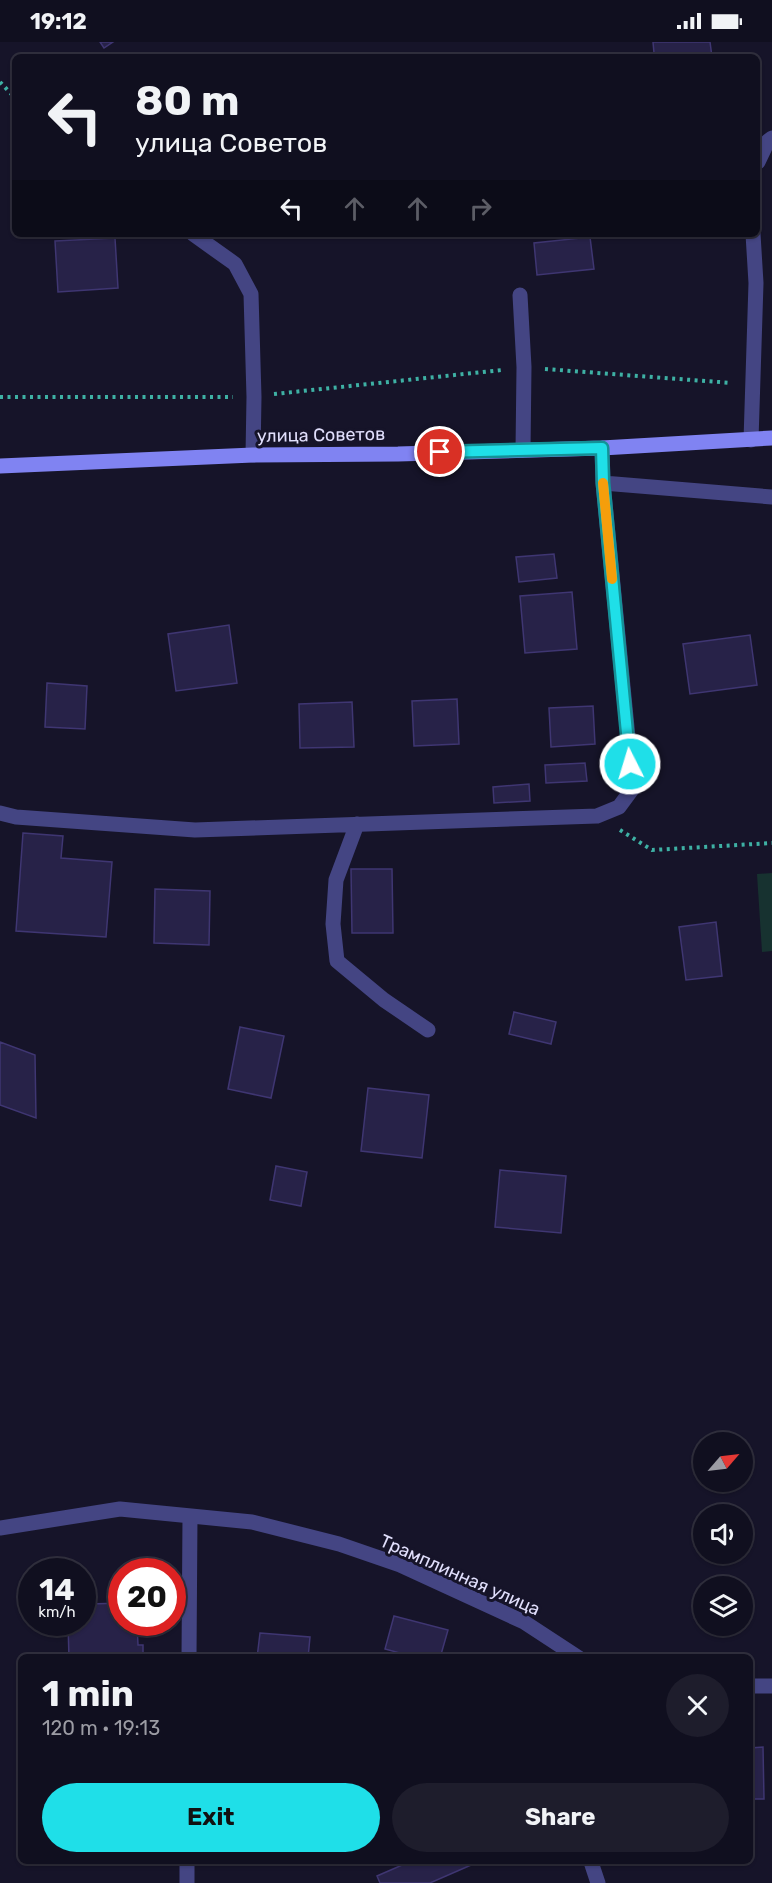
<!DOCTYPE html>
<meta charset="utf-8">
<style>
body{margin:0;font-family:Rubik,sans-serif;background:#1e1d2c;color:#f1f3f6;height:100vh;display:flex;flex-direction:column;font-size:22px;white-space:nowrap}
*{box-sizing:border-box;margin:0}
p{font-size:20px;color:#9c9ca4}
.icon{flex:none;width:33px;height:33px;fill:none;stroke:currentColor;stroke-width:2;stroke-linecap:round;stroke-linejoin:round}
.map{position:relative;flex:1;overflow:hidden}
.details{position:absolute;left:18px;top:1612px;width:735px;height:210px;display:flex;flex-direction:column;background:#100f1f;border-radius:9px;box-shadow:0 2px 4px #0004,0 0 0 2px #302f3d}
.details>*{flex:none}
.guide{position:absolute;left:12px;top:12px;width:748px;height:183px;border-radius:9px;box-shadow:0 2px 4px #0004,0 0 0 2px #302f3d;background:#100f1f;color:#f1f3f6;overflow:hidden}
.needle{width:39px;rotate:62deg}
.tools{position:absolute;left:693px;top:1390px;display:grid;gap:12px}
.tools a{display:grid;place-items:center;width:60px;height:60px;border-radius:50%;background:#100f1f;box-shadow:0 2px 4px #0004,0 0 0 2px #302f3d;font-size:30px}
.speed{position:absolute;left:18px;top:1516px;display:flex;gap:12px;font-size:30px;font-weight:700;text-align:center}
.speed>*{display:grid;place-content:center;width:78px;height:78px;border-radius:50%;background:#100f1f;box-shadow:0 2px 4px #0004,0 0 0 2px #302f3d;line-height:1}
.speed small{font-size:15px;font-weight:400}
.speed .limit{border:9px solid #d22;background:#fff;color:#111}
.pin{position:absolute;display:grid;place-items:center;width:51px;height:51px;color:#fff;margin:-26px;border:3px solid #fff;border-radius:50%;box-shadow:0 2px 6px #0007}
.me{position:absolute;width:66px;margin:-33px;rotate:355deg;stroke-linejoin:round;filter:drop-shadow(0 0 4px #0008)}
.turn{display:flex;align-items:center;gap:21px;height:126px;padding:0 24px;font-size:27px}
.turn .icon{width:78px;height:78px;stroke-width:2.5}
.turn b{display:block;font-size:42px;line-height:51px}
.lanes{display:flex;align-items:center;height:57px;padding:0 24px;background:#0003;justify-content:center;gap:30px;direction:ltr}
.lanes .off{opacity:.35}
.round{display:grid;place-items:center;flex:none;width:63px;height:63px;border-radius:32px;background:#1e1d2c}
.summary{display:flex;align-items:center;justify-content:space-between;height:102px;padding:0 24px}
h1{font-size:36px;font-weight:700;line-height:45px}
.cta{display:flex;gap:12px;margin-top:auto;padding:12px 24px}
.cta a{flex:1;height:69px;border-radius:36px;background:#1fdfe8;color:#111;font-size:24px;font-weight:700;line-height:69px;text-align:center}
.cta a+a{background:#1e1d2c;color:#f1f3f6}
.status{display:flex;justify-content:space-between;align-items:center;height:42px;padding:0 30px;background:#100f1f;direction:ltr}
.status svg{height:16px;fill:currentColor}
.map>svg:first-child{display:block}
.green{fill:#173230}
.building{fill:#272248;stroke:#3f3672;stroke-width:1.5}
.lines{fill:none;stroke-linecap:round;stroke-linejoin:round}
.path{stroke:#3eb1a4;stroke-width:4;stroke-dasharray:3 4.5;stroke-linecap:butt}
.lane{stroke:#444583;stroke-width:15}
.street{stroke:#444583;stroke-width:15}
.secondary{stroke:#8083f2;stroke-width:15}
.route-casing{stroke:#149197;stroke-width:15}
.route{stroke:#1fdfe8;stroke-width:10}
.slow{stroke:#f59e0b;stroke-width:10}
.labels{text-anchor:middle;stroke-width:6;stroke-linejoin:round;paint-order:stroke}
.street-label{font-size:18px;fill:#e1dffc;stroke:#161429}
</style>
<div class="status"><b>19:12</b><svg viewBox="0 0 49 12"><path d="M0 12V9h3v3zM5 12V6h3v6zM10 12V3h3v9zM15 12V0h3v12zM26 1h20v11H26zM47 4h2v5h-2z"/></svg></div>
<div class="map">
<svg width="772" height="1841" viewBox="0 0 772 1841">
<rect width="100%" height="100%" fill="#161429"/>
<path class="green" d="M772,831V909L762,910L757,832Z"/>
<path class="building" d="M100,0H113L104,6Z
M653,0H710L712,15H647L654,11Z
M590,195L594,227L537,233L534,201Z
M115,196L118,246L58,250L55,199Z
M554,512L557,536L519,540L516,515Z
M572,550L577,607L525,611L520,554Z
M229,583L237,641L176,649L168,592Z
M750,593L757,643L690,652L683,602Z
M47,641L87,644L85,687L45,685Z
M457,657L459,702L414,704L412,659Z
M352,660L354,705L300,706L299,662Z
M593,664L595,702L551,705L549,666Z
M585,721L587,739L546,741L545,723Z
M529,742L530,759L494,761L493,745Z
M23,791L63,794L61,816L112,820L106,895L16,889Z
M351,827H392L393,891H352Z
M155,847L210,849L209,903L154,901Z
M716,880L722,934L686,938L679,885Z
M514,970L556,980L551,1002L509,992Z
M240,985L284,994L271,1056L228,1047Z
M0,1000L35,1013L36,1076L0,1063Z
M368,1046L429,1053L422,1116L361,1109Z
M276,1124L307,1130L301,1164L270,1158Z
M500,1128L566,1134L561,1191L495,1185Z
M122,1561V1581H137L138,1603H143V1616H69L68,1581H82V1573H91L90,1562Z
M394,1574L448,1588L440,1616H418L385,1607Z
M260,1591L310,1595L308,1616H257Z
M763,1705L764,1757H750V1706Z
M409,1820H478L430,1841H380L377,1834Z"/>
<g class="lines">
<path class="path" d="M0,40L15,56
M545,327L732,341
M274,352L502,328
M0,355H233
M620,788L652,808L772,801"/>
<path class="lane" d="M193,192L235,222L251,252L254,355L253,413
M520,253L524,325L523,408
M603,441L772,455
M0,771L16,775L195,788L597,774L619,765L633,746L603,441L602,406
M357,782L336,838L333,882L337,919L384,958L428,988"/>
<path class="street" d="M758,120L768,99L772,96
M751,398L756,241L753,192
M0,1486L120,1467L252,1480L339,1502L400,1523L524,1580L579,1616
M189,1616L190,1474
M750,1644H772
M591,1820L598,1841
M187,1841V1820"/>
<path class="secondary" d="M0,424L253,413L398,412L602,406L772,396"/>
</g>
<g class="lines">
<defs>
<path id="route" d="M440,410L602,406L603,441L630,722"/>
</defs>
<use href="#route" class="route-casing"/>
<use href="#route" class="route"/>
<path class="slow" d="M603,441L612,537"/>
</g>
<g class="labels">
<g class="street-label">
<text transform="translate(321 393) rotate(-1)" y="6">улица Советов</text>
<text transform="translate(460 1533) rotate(24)" y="6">Трамплинная улица</text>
</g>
</g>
</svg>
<div class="tools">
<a><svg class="needle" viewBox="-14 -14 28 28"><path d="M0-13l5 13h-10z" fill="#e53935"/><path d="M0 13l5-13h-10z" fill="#9c9ca4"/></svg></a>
<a><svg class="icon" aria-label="sound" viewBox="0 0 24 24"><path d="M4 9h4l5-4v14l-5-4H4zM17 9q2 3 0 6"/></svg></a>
<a><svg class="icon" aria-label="layers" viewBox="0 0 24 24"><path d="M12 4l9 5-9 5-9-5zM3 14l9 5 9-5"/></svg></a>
</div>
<div class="speed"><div>14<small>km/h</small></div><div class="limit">20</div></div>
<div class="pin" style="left:440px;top:410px;background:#d93025"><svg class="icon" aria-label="arrive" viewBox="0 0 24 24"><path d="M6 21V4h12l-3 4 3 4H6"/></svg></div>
<svg class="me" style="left:630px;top:722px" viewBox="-20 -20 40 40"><circle r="17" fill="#1fdfe8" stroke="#fff" stroke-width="3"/><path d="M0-11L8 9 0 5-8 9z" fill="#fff"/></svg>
<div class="guide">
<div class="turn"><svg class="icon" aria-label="left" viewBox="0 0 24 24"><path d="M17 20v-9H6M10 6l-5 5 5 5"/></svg><div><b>80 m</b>улица Советов</div></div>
<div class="lanes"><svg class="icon" aria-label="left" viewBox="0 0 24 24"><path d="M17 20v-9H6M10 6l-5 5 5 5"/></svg><svg class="icon off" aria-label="ahead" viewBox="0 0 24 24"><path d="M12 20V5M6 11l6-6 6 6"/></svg><svg class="icon off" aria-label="ahead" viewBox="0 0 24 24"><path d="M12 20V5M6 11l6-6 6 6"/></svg><svg class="icon off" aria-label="right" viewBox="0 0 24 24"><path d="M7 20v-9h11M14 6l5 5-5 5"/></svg></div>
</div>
<section class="details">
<div class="summary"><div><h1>1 min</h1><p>120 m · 19:13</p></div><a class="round"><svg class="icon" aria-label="close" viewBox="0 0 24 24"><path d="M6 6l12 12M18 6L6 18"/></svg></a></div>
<div class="cta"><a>Exit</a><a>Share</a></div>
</section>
</div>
